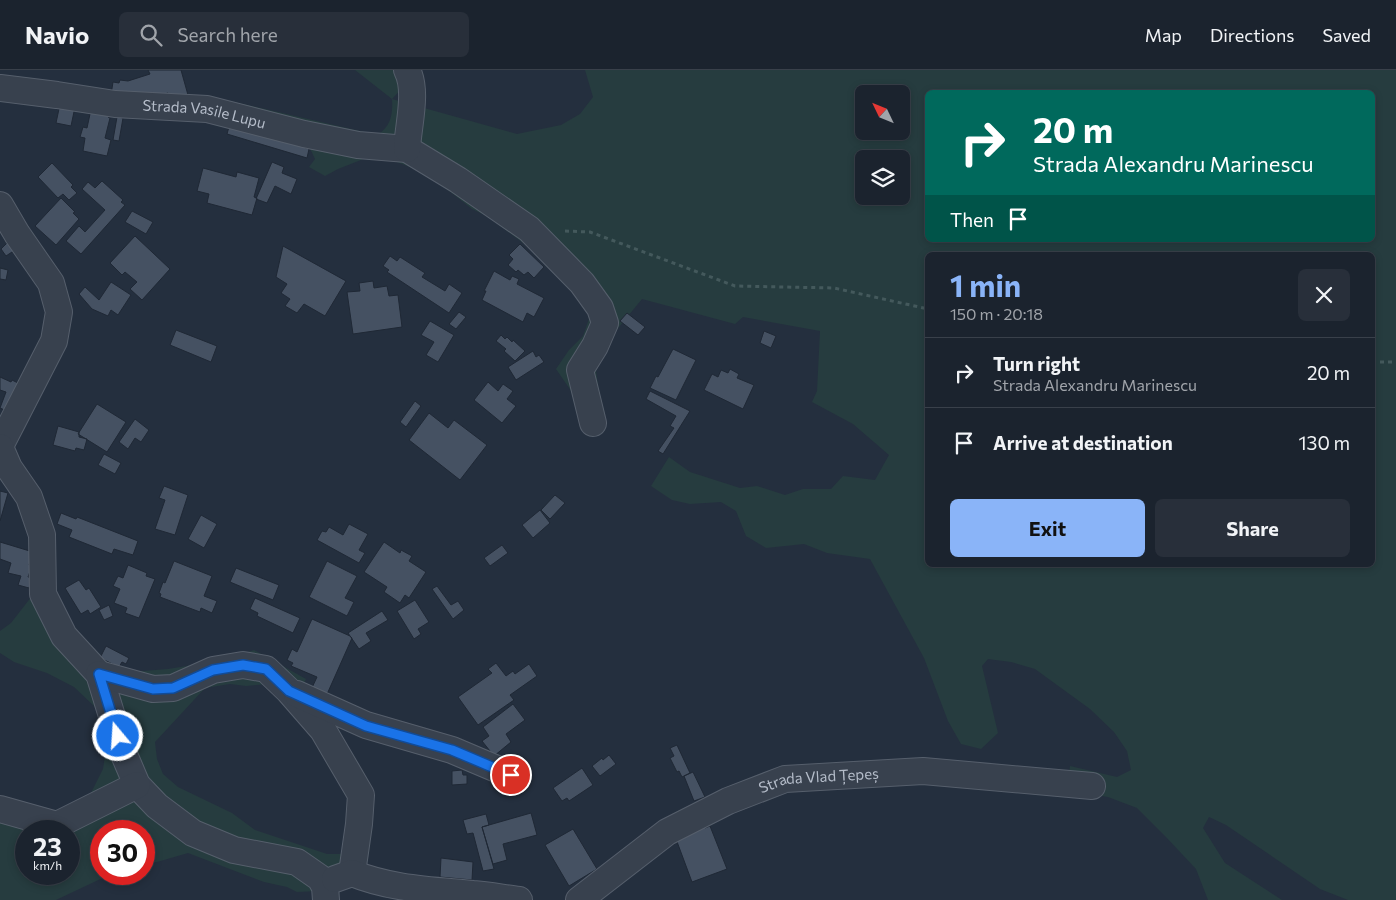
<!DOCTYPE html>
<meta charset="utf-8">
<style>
body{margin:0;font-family:Commissioner,sans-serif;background:#282f3a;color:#f1f3f6;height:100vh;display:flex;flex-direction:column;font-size:19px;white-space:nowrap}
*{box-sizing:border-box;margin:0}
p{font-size:16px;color:#a0a4aa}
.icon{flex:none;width:28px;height:28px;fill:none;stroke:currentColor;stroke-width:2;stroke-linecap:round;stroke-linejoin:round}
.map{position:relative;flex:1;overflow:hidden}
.side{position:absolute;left:925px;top:182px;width:450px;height:315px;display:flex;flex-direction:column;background:#1b232e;border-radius:8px;box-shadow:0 2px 8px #0003,0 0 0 1px #39404a}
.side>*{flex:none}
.guide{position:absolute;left:925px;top:20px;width:450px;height:152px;border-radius:8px;box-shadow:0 2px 8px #0003,0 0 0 1px #39404a;background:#00695c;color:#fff;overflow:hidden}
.needle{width:32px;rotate:313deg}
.controls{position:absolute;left:855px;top:15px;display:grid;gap:10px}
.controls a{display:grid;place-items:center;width:55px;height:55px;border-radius:8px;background:#1b232e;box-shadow:0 2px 8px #0003,0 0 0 1px #39404a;font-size:25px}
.speed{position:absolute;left:15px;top:750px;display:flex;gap:10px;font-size:25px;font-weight:700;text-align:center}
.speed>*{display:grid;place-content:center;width:65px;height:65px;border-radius:50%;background:#1b232e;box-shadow:0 2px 8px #0003,0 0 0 1px #39404a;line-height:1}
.speed small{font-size:12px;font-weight:400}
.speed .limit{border:8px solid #d22;background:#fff;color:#111}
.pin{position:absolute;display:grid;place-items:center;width:42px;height:42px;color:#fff;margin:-21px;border:2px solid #fff;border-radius:50%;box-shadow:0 1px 5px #0007}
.me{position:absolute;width:55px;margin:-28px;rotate:342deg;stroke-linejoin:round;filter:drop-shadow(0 0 4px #0008)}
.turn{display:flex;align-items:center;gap:18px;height:105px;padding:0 25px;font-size:22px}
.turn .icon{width:65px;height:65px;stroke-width:2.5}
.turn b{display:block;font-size:35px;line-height:42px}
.then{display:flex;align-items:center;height:48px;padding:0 25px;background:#0003;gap:10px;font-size:19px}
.round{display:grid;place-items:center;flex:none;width:52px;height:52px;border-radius:8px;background:#282f3a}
.summary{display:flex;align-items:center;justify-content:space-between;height:85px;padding:0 25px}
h1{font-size:30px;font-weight:700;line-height:38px;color:#8ab4f8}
.cta{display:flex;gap:10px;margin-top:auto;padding:10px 25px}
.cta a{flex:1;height:58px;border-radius:8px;background:#8ab4f8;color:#111;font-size:20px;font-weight:700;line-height:58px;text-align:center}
.cta a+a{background:#282f3a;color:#f1f3f6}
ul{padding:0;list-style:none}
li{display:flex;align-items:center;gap:15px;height:70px;padding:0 25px;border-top:1px solid #39404a}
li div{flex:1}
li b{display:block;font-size:19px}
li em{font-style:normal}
header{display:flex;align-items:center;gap:30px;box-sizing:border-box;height:70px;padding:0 25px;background:#1b232e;border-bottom:1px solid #39404a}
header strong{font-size:24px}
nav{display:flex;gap:28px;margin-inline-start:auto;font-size:18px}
.search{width:350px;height:45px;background:#282f3a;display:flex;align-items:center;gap:12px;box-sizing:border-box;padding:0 18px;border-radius:8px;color:#a0a4aa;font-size:19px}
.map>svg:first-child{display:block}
.green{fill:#263c3f;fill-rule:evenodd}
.building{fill:#455162;stroke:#1f2835}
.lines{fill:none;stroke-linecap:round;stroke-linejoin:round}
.minor-casing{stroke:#565f6c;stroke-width:28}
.path{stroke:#44595c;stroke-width:3;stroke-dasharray:4 4;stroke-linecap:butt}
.minor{stroke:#38414e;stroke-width:26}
.route-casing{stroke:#114b97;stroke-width:12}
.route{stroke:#1a73e8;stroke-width:9}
.labels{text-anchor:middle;stroke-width:4;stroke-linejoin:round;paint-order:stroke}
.street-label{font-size:15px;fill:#b4bcc9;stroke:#1d2633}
</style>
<header>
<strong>Navio</strong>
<div class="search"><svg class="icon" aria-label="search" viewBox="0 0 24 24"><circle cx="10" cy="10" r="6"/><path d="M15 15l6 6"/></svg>Search here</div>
<nav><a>Map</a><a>Directions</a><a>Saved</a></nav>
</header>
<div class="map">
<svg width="1396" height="830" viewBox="0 0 1396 830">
<rect width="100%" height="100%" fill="#242f3e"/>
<path class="green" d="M355,0H419L392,29L517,64L561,55L580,44L593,27L585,0H1396V830H1348L1320,819L1226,755L1209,747L1203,758L1225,793L1282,830H1208L1196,799L1166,767L1137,738L1108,727L1067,720L1070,696L1117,707L1131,700L1127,681L1114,662L1090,639L1035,599L1011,592L988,589L982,596L998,663L981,679L961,674L948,651L924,588L870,489L827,483L804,474L766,478L746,466L736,441L721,432L690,434L672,430L651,416L669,387L690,402L740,418L757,416L785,425L803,419H831L843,406L875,410L889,385L853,354L812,332L817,321L820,261L743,247L735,254L642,229L605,274L596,301L599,323L578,331L556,299L569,280L583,266L591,243L534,181L487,146L472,139L428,104L389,89L366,88L338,99L325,106L309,97L315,89L308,74L211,49L221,29L377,65C391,57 393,44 392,29ZM928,22H1372V170H928ZM864,24H901V61H864ZM864,89H901V126H864ZM928,185H1372V495H928Z
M32,526L59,542L92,588L130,602L168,599L199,594L242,584L254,580L306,609L294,638L267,614L246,616L230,614L205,618L155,672L157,689L163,704L178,717L232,743L255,760L327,784H343L363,802L443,830H399L397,825L339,816L318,821L297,822L287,817L264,812L188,783L157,792L144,793V761H101V804H111L56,830H0V731L63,744L87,731L103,699L109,660L94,636L74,617L47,603L14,592L0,583V561L11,553ZM26,761H69V804H26Z"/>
<path class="building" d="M148,0H181L188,25L169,30L168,23L143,30L111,25L113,12L119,13L120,10L128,11L150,4Z
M60,34L75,37L71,56L56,53Z
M86,42L109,43L108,47L110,48L105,68L111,70L107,86L83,81L85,68L80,67L83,57L87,58L90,44Z
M117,47L123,48L119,71L113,70Z
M230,53L309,79L307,88L227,64Z
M272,92L284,97L282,103L297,109L291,124L275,116L267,133L256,129Z
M52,93L73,115L71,117L77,123L69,130L63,124L58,128L38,107Z
M203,98L236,107L237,102L259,108L254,127L257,128L252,145L207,133L209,124L197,121Z
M102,111L123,130L121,132L125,135L81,184L66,171L79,156L85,162L105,140L82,119L88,112L95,118Z
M61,128L75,142L73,143L79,149L56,175L35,156Z
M132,141L153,152L146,164L125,152Z
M135,166L170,199L142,230L130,219L137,212L125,202L122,205L110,193Z
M8,172L18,178L6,186L1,179Z
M520,174L544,197L534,208L528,202L524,205L518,200L516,202L508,195L513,189L509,185Z
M283,176L346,211L325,246L304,234L297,243L285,236L290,229L281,223L287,214L276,207Z
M390,186L397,191L400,187L425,203L422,207L445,221L449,214L462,223L449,243L387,202L389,200L383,196Z
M0,198L8,200L6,210L0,209Z
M494,201L510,210L512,206L519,209L517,214L544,228L534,247L527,243L523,252L482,230L486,221H484Z
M373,211L374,218L387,216L389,226L398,225L402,257L353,264L347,222L360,221L359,213Z
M111,212L131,225L118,245L111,240L108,246L92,239L79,224L85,217L99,230Z
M459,242L466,247L456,259L449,254Z
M627,243L645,257L638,265L620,251Z
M430,251L454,265L438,292L426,285L434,272L421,265Z
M176,260L217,276L211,292L170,275Z
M764,261L776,266L771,278L760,273Z
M501,265L505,269L507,267L512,272L513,270L525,281L515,291L504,281L506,279L496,271Z
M673,279L696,290L676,330L650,318L656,306L658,307Z
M533,281L536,287L539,285L544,292L516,310L508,297Z
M730,299L739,304L737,308L754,315L743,339L704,320L712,304L718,307L721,300L728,303Z
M0,307L11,312L12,310L20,314L7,341L0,338L6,322L0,320Z
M488,312L498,321L503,314L513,321L507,329L516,336L502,353L474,330Z
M650,321L690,341L663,384L658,381L674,358L670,356L676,346L646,329Z
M415,331L421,336L406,357L400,352Z
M97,334L126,352L107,382L78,364Z
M429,343L448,358L454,350L487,375L460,410L409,370Z
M135,349L149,360L141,372L135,368L128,379L119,372Z
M58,356L79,362V367L87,369L84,380L76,378L75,381L53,375Z
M104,384L121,393L115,404L98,395Z
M164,416L188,425L175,465L155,459L165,430L159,428Z
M0,421L8,423L0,451Z
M555,425L565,433L550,449L541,440Z
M540,440L550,453L533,468L522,455Z
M61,443L76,449L77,447L138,471L133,485L114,479L112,484L69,467L72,460L57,454Z
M201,445L217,454L204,478L188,469Z
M349,454L368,464L359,480L365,483L359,493L317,470L322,461L326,462L329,457L343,465Z
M0,472L33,482L29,495H32L28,507L32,508L29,518L18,515L21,506L8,503L11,493L0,489Z
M384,472L400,483L401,480L412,486L409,491L426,502L409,528L405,525L400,533L384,522L387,517L364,502Z
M502,475L508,483L490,496L484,488Z
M174,491L212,506L204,526L217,531L212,543L201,538L200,542L160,527L161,524L159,523L163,512L165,513Z
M327,491L357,506L345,528L354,532L347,546L309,527Z
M128,495L147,503L146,506L155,509L139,548L125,543L127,538L114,533L120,519L113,516L118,506L123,508Z
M236,498L279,515L273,530L230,512Z
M79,510L86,520L89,518L101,537L90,544L88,540L81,544L65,518Z
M437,516L451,535L458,531L464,540L453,549L432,519Z
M255,528L300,548L293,563L257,546L258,543L250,539Z
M415,530L429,552L418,559L421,564L414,569L397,541Z
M109,535L113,546L104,550L99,540Z
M382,541L388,550L366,563L371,571L359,579L348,563Z
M312,549L350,566L352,568L324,631L309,624L317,607L291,596L293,593L287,590L292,579L297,582Z
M106,576L129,588L126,594L122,592L119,597L100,588Z
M496,593L506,606L513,601L515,604L529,594L537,606L510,625L514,630L478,655L458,627L492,603L488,599Z
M513,634L525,650L506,664L511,672L494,686L482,671L489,666L483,657Z
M677,675L690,703L682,707L679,701L677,702L670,688L674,686L670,678Z
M609,685L616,694L600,706L592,696L602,688L603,690Z
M582,698L593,715L569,731L567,728L562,731L553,718Z
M462,700L463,705H467V714L452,715V701Z
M693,702L705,727L694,731L684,706Z
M531,743L537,765L503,774L507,790L493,794L482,757Z
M486,744L489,755L482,757L494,799L483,801L473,763L467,764L463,750Z
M702,750L705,758L710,756L727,799L692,812L676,769Z
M573,759L597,799L569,816L545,775Z
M441,788L473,792L472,810L440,807Z"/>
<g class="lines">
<defs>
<g id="minor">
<path id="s1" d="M0,18L57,25L115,34L207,39L304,64L358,75L407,79L458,110L529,159L582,213L600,238L605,253L595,276L580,300L593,353"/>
<path d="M407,79C408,56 418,21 407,0"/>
<path d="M0,135L17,164L51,213L59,242L54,271L0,376"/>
<path d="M0,377L9,398L29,427L42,465L43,524L64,566L99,604L123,682L137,715L157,736L193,763L234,780L297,792L320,808L325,817L326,830"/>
<path d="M99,604L153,619L173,618L213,600L243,595L266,599L289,621L323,660L361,725L359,754L352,803"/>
<path d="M297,624L366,655L452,680L511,705"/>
<path d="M0,739L57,755L137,715"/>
<path d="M335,809L352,803C391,819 432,820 473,824C488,825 503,828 519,830"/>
<path id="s2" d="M579,830L667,762L728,731L785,709L923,701L1092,716"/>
</g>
</defs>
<use href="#minor" class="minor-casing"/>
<path class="path" d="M565,161L590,162L735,216L834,218L928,239
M1372,292H1396"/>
<use href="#minor" class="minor"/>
</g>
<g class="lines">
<defs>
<path id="route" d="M118,666L99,604L153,619L173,618L213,600L243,595L266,599L289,621L366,656L452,680L511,705"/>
</defs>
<use href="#route" class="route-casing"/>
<use href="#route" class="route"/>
</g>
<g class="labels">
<g class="street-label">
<text dy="5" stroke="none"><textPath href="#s1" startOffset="206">Strada Vasile Lupu</textPath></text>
<text dy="5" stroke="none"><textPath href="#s2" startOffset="274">Strada Vlad Țepeș</textPath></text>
</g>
</g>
</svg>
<div class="controls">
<a><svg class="needle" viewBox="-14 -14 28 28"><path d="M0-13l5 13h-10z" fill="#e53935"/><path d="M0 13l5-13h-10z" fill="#a0a4aa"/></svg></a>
<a><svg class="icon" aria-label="layers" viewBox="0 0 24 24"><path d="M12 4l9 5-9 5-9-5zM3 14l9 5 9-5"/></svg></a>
</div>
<div class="speed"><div>23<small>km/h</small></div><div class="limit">30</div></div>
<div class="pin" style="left:511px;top:705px;background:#d93025"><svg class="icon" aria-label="arrive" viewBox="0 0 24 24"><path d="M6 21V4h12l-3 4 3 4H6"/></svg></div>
<svg class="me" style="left:118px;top:666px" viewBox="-20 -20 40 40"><circle r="17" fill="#1a73e8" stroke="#fff" stroke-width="3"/><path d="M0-11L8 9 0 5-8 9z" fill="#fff"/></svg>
<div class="guide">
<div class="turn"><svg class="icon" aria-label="right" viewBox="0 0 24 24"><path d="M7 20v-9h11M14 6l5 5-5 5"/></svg><div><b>20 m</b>Strada Alexandru Marinescu</div></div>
<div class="then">Then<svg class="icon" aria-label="arrive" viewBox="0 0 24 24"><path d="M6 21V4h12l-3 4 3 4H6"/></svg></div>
</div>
<section class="side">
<div class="summary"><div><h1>1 min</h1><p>150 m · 20:18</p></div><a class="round"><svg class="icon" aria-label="close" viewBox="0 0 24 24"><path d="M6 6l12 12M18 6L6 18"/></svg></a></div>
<ul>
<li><svg class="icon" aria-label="right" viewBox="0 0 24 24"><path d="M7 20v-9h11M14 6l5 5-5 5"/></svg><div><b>Turn right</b><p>Strada Alexandru Marinescu</p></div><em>20 m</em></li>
<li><svg class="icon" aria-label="arrive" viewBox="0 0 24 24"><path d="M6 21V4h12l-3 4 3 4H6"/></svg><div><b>Arrive at destination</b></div><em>130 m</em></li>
</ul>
<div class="cta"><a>Exit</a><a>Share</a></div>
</section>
</div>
